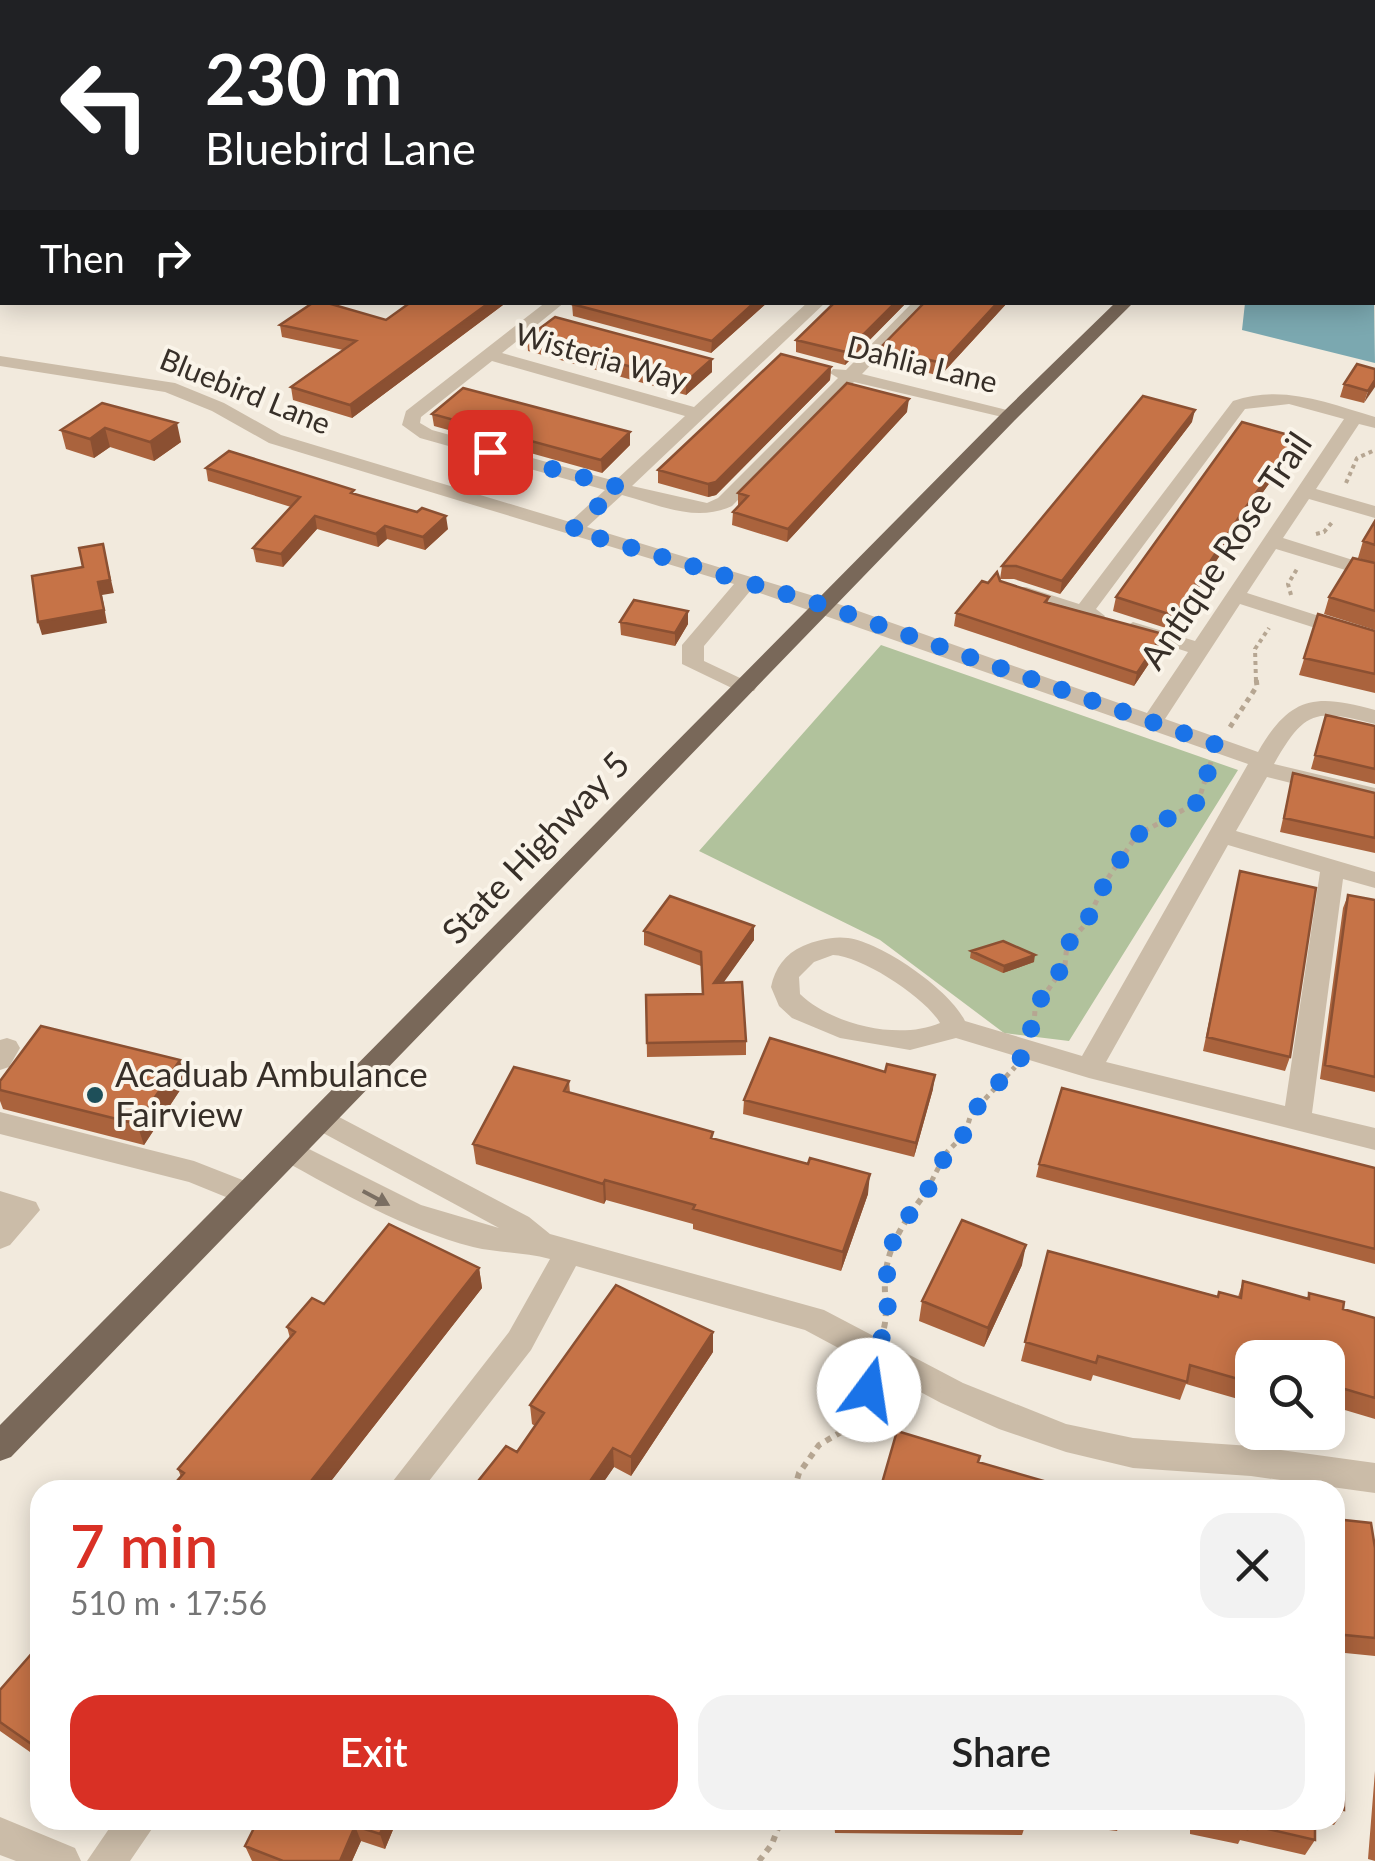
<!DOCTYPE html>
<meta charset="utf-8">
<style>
body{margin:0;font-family:Lato,sans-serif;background:#f2f2f2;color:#222;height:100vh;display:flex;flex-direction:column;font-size:38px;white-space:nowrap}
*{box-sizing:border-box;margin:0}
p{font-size:32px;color:#767676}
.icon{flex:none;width:55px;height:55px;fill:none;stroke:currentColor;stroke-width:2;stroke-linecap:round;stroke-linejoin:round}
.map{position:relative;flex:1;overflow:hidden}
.panel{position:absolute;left:30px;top:1480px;width:1315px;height:350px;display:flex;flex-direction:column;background:#fff;border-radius:30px;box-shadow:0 5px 25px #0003}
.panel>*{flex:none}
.banner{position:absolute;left:0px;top:0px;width:1375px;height:305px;box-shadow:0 5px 25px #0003;background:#202124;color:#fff;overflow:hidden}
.buttons{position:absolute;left:1235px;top:1340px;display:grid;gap:20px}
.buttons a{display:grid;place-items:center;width:110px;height:110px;border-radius:20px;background:#fff;box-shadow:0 5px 25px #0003;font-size:50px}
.pin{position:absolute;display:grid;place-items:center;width:85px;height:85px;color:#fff;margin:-42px;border-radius:20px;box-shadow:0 5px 15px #0006}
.me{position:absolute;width:110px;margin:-55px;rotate:14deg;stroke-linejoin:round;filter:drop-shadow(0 0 8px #0008)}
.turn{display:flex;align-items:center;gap:35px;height:210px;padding:0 40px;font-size:45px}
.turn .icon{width:130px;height:130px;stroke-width:2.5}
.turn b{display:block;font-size:70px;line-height:85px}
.then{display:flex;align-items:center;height:95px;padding:0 40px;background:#0003;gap:20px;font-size:38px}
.round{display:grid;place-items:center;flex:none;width:105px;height:105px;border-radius:30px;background:#f2f2f2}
.overview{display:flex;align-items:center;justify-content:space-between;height:170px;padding:0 40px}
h1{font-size:60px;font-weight:600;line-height:75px;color:#d93025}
.primary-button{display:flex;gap:20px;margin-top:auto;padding:20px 40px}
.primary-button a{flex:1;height:115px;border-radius:30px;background:#d93025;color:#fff;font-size:40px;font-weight:600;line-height:115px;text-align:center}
.primary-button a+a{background:#f2f2f2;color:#222}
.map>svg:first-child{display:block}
.green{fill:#b1c29c}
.water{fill:#7ba8b0}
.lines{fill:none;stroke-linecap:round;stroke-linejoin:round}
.path-far2{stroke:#b6a692;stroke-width:4;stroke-dasharray:4 4;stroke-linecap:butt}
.path-far1{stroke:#b6a692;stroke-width:5;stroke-dasharray:5 5;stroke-linecap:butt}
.path{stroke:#b6a692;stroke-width:6;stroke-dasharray:6 6;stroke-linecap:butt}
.minor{fill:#cbbca8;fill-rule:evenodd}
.major{fill:#796859;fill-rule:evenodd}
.wall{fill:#aa633d}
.shaded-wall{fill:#8b5032}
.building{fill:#c67347;stroke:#8b5032;stroke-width:2.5}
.oneway{fill:#7a6e62}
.route{stroke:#1a73e8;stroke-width:18;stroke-dasharray:0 32.4}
.poi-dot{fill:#1e4f59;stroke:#faf4e9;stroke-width:4}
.labels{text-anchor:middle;stroke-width:8;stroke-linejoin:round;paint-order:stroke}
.far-street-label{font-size:30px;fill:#372f28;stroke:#faf4e9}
.street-label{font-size:35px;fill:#372f28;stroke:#faf4e9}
.poi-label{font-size:35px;fill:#372f28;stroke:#faf4e9;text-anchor:start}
</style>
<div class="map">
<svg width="1375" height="1861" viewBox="0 0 1375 1861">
<rect width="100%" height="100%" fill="#f2eadd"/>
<path class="green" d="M881,645L1238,770L1069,1041L1004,1033L880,940L699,851Z"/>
<path class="water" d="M1373,241L1375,363L1242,330L1245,303L1372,302Z"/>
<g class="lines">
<path class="path-far2" d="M1346,483L1357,458L1375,450
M1316,534L1324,532L1334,520
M1291,595L1288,584L1297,569
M1256,681L1255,649L1269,628"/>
<path class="path-far1" d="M1230,727L1257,686L1256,678
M1034,1026L1035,1009L1065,965L1067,944L1085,925L1106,881L1137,835L1198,802L1211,762
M927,1190L946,1153L965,1134L971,1114L1015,1067"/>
<path class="path" d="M884,1328C888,1311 884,1298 885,1280C887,1243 908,1217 929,1188
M794,1490L799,1473L819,1445L863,1419L869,1408L870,1377
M759,1861L772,1844L781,1820"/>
<path class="minor" d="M26,0H38L39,2H27Z
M1372,14H1375V22H1372Z
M0,50H2V58H0Z
M1372,104H1375V112H1372Z
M0,189L2,190V198L0,199Z
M1372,199H1375V209H1372Z
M546,302H565L502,353L694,407L808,302H826L632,486L707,503L718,498L838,378L830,373L833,369L846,370L913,302H931L862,374L1015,412V420L854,382L732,506C696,523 659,505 622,495L587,527L830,601L1147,713L1188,652L1126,632L1123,628L1133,622L1195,641L1344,419L1289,404L1245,409L1096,609L1105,616L1102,620H1088L1012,595V587H1026L1079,604L1233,401C1283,384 1327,403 1375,417V428L1359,424L1316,489L1375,506V518L1309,499L1283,538L1375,567V579L1276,549L1247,593L1375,634V647L1240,604L1165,719L1258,752C1290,696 1315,693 1375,710V724C1316,709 1305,709 1274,764L1375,788V804L1267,777L1236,831L1375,872V888L1343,879L1312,1113L1375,1128V1150L1089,1078L956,1038L910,1050L840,1038L792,1018L779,1006L771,987C775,968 785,954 803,946C817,940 833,936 848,938C883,943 950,990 965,1021L1082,1056L1248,764L751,590L704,646V661L757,686L754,691H738L682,664V645L734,584L269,443L212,411L165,392L0,366V356L175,383L224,403L281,435L570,522L605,490L420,438L402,425L406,411ZM492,361L685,416L615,481L432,430L420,423L421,417ZM1228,845L1320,872L1285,1106L1106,1062ZM833,955C862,956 926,998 940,1023C898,1041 831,1024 800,994L799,977L814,962Z
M7,1038L16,1041L20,1048L9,1067L0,1070V1040Z
M322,1108L529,1217L550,1234L824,1310L963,1383L1066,1424L1133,1438L1251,1446L1375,1463V1493L1251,1476L1133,1468L1066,1452L999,1429L941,1403L805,1330L576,1266L531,1350L422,1490H386L509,1332L550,1259C525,1252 498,1253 473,1247C404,1229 342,1193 281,1159L277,1151L281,1143L291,1140L421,1205L499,1228L312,1127L308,1119L312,1111Z
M0,1112L194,1161L258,1186L262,1194L258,1202L248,1206L189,1182L0,1134Z
M0,1191L36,1202L40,1210L10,1245L0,1249Z
M0,1817L75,1848L81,1861H16L0,1855Z
M115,1820H158L130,1861H87Z"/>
<path class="major" d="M1372,143H1375L1372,152Z
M1116,302H1134L1015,420L11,1457L0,1461V1425L1003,412Z"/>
</g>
<path class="wall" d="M411,302H507L352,418L293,400L291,387L343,350L282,337L280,325L386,320Z
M768,302L711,353L573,316L572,304Z
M835,302H907L845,365L796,352V340Z
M1008,302L940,376L879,360L880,348Z
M527,338L712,372L686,395L528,351Z
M831,367L830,380L716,495L708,497L658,483V470Z
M1375,369L1364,403L1340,397L1344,384Z
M102,403L181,442L154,461L110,447L94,458L66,449L61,430Z
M907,412L787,542L732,525L733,512L738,506V493Z
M432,414L630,432V445L602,473L434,426Z
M1192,422L1060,594L1014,579H1000L1002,566Z
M1293,450L1238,527L1172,630L1113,611L1116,597Z
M206,468L355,494L448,529L425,550L387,539L378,547L317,529L283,567L256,562L253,548L291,507L208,481Z
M1375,521V630L1324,614L1329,597L1370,562L1358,558L1363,541Z
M1000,581L1049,597L1048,602L1163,634L1160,647L1134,686L954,626L956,613L988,583Z
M1318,614L1375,631V693L1299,675Z
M620,622L688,624L675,646L621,635Z
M1326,715L1375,726V784L1311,769Z
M1293,773L1375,793V853L1280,832Z
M1240,871L1290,1057L1285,1071L1203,1051Z
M1348,895L1375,900V1092L1320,1079L1343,908Z
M644,931L754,940L723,982L746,1041V1055L647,1057L646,995L702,994L701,966L644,945Z
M971,951L1034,962L1003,973L970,958Z
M885,1072L933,1089L914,1157L743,1114L744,1100Z
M0,1081H186L144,1145L3,1109L0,1101Z
M569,1081L570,1093L713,1138L868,1194L841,1271L693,1229V1224L606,1200L604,1204L476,1164L473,1144Z
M1039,1164L1375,1168V1264L1036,1177Z
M1048,1251L1217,1296L1238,1297L1243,1281L1307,1298L1309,1293L1343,1309L1375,1318V1419L1328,1405V1358H1252V1403L1186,1384L1180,1400L1093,1375L1091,1381L1021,1361Z
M1022,1265L984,1347L919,1321L922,1301Z
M479,1268L482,1288L324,1490H169L181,1477L178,1469L290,1338L287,1327L324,1304Z
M713,1352L631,1476L614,1467L598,1490H471L517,1452L535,1426L532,1424L530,1405Z
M1335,1519L1375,1548V1656L1335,1652Z
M40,1644V1759L0,1731V1690Z
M1335,1728L1344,1810L1334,1825L1315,1821V1840L1305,1855L1240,1840L1238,1844L1190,1834V1820H1335Z
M1375,1771V1861L1368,1859Z
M258,1820H397L385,1849L361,1841L352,1861H252L245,1846Z
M834,1820H1122L1117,1831L1027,1820L1022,1835L835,1833Z"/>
<path class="shaded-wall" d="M2,267V282L0,284V269Z
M490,302H507L352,418L350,405Z
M755,302H768L711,353L712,341Z
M896,302H907L845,365L846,352Z
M998,302H1008L940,376L942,363Z
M712,359V372L686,395V382Z
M831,367L830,380L716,495L708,497V484Z
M1375,380V387L1364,403L1368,391Z
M909,399L907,412L787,542L788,529Z
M1195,410L1192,422L1060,594L1062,581Z
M177,423L181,442L154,461L150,442Z
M105,428L110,447L94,458L90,439Z
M630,432V445L602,473L601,460Z
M1296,437L1293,450L1238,527L1172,630L1175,616L1241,514Z
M315,516L317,529L283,567L281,554Z
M446,516L448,529L425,550L423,537Z
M385,526L387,539L378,547L376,534Z
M103,544L114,593L102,595L107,623L42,635L38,622L98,582Z
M688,611V624L675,646V633Z
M1163,634L1160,647L1134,686L1137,673Z
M754,926V940L714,996V983Z
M1035,955L1034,962L1003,973L1004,966Z
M180,1060L186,1081L144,1145L137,1124Z
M935,1075L933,1089L914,1157L916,1143Z
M870,1174L868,1194L841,1271L843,1252Z
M605,1180L606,1200L604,1204L603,1184Z
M1026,1245L1022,1265L984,1347L988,1328Z
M479,1268L482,1288L324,1490H304Z
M713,1332V1352L631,1476V1457Z
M613,1448L614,1467L598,1490H584Z
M386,1820H397L385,1849L380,1834Z
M355,1826L361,1841L352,1861H340Z"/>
<path class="building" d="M314,302H324L386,320L411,302H490L350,405L291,387L356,341L280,325Z
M574,302H755L712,341L572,304Z
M835,302H896L846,352L796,340Z
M925,302H998L942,363L880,348Z
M555,317L712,359L686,382L527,338Z
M781,354L831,367L716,482L708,484L658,470Z
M1357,364L1375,369V380L1368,391L1344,384Z
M847,383L909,399L788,529L733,512L748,496L738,493Z
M463,388L630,432L601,460L432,414Z
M1143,396L1195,410L1062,581L1016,566H1002Z
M102,403L177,423L150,442L105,428L90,439L61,430Z
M1242,422L1296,437L1241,514L1175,616L1116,597Z
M229,451L354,490L351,493L417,512L422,508L446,516L423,537L385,526L376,534L315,516L281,554L253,548L300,497L206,468Z
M1375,521V545L1363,541Z
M103,544L110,580L98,582L104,610L38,622L32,576L83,567L79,548Z
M1353,558L1375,563V611L1329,597Z
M997,572L1000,581L1049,597L1045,602L1163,634L1137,673L956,613L982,581L988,583Z
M634,600L688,611L675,633L620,622Z
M1318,614L1375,631V674L1304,658Z
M1326,715L1375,726V769L1315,755Z
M1293,773L1375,793V838L1284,818Z
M1240,871L1316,888L1290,1057L1207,1037Z
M1348,895L1375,900V1077L1325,1065Z
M670,896L754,926L714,983L742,982L746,1041L647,1043L646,995L703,994L701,952L644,931Z
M1003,941L1035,955L1004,966L971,951Z
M41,1026L180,1060L137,1124L0,1090V1081Z
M770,1038L885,1072L887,1064L935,1075L916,1143L744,1100Z
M514,1067L569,1081L564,1091L713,1132L711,1138L808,1164L810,1158L870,1174L843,1252L693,1209L695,1205L605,1180L603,1184L473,1144Z
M1062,1088L1375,1168V1249L1039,1164Z
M962,1220L1026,1245L988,1328L922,1301Z
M389,1224L479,1268L304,1490H169L184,1473L178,1469L295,1332L287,1327L312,1298L324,1304Z
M1048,1251L1218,1297L1219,1292L1241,1298L1243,1281L1309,1299V1293L1344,1302L1343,1309L1375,1318V1398L1328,1384V1358H1252V1383L1190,1365L1187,1382L1098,1356L1096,1363L1025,1342Z
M616,1285L713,1332L631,1457L613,1448L584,1490H471L506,1446L517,1452L544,1413L530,1405Z
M897,1431L980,1456L978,1462L1075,1490H880Z
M1335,1519L1371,1523L1375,1548V1638L1335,1634Z
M40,1644V1750L0,1722V1690Z
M1335,1728L1343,1730L1344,1810L1335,1808Z
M258,1820H386L380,1834L355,1826L340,1861H283L245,1846Z
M1203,1820H1315V1840L1247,1824V1829Z"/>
<defs><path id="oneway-solid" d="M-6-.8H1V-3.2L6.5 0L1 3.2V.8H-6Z" transform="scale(2.5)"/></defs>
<use class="oneway" href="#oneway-solid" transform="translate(376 1198) rotate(28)"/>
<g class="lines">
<path class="route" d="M490,452L619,487L572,530L823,605L1217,745L1198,802L1137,835L1106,881L1085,925L1068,944L1064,965L1034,1009L1028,1050L971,1114L964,1134L946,1154L932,1184L894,1236L886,1280L888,1312L869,1390"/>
</g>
<circle class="poi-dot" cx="95" cy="1095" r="10"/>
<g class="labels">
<g class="far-street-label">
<text transform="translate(601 358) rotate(16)" y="10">Wisteria Way</text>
<text transform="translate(922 365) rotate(14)" y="10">Dahlia Lane</text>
<text transform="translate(245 392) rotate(22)" y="10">Bluebird Lane</text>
</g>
<g class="street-label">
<text transform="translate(1226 551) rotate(-56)" y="12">Antique Rose Trail</text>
<text transform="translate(536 848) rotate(-46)" y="12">State Highway 5</text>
</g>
<g class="poi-label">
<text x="115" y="1087">Acaduab Ambulance<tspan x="115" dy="40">Fairview</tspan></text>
</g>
</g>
</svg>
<div class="buttons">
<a><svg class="icon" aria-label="search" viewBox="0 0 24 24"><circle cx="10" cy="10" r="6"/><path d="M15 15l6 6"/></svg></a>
</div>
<div class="pin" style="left:490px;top:452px;background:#d93025"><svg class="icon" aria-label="arrive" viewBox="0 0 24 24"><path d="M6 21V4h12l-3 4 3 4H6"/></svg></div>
<svg class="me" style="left:869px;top:1390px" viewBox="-20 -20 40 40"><circle r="19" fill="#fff"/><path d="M0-13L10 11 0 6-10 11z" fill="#1a73e8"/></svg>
<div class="banner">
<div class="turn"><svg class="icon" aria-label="left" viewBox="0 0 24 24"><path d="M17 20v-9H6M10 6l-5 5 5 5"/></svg><div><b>230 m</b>Bluebird Lane</div></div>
<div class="then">Then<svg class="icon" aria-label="right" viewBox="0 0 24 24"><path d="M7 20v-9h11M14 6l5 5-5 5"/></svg></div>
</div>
<section class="panel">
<div class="overview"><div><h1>7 min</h1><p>510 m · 17:56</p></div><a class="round"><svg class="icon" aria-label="close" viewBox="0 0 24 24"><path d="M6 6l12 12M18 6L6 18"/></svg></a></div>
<div class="primary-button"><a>Exit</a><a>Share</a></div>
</section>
</div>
